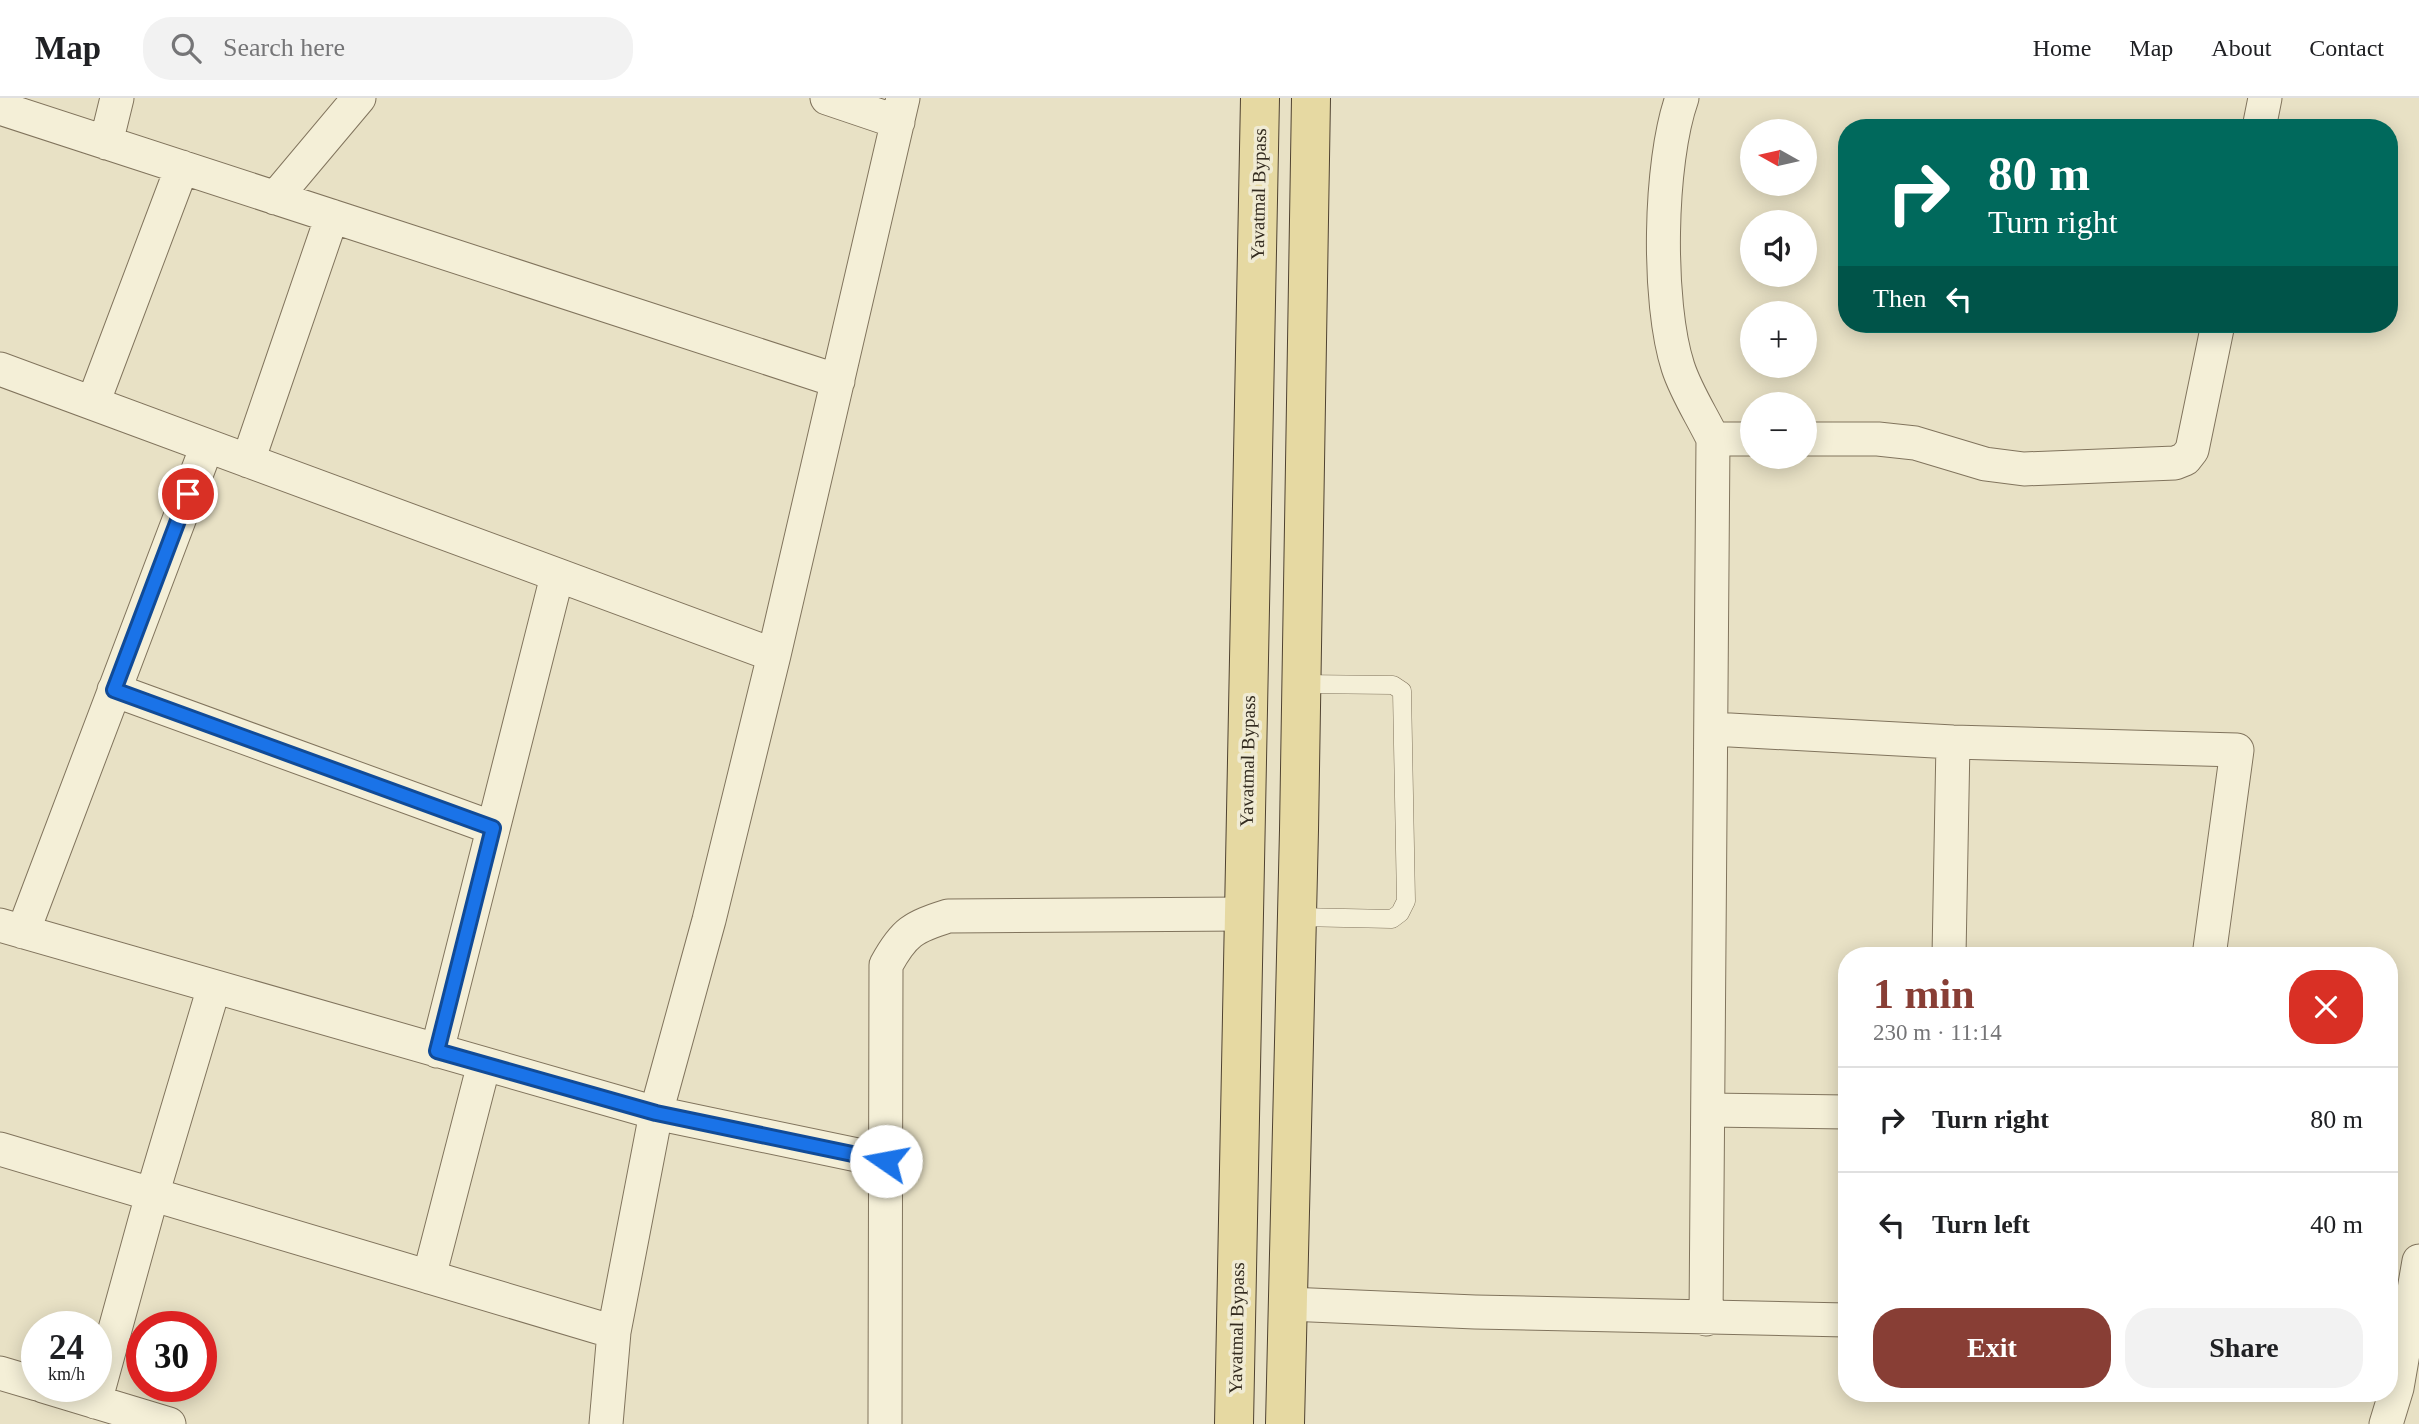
<!DOCTYPE html>
<meta charset="utf-8">
<style>
body{margin:0;font-family:"Times New Roman",serif;background:#f2f2f2;color:#202124;height:100vh;display:flex;flex-direction:column;font-size:26px;white-space:nowrap}
*{box-sizing:border-box;margin:0}
p{font-size:23px;color:#757577}
.icon{flex:none;width:38px;height:38px;fill:none;stroke:currentColor;stroke-width:2;stroke-linecap:round;stroke-linejoin:round}
.map{position:relative;flex:1;overflow:hidden}
.sheet{position:absolute;left:1838px;top:849px;width:560px;height:455px;display:flex;flex-direction:column;background:#fff;border-radius:28px;box-shadow:0 4px 18px #0003}
.sheet>*{flex:none}
.banner{position:absolute;left:1838px;top:21px;width:560px;height:214px;border-radius:28px;box-shadow:0 4px 18px #0003;background:#00695c;color:#fff;overflow:hidden}
.needle{width:46px;rotate:278deg}
.controls{position:absolute;left:1740px;top:21px;display:grid;gap:14px}
.controls a{display:grid;place-items:center;width:77px;height:77px;border-radius:50%;background:#fff;box-shadow:0 4px 18px #0003;font-size:35px}
.speed{position:absolute;left:21px;top:1213px;display:flex;gap:14px;font-size:35px;font-weight:700;text-align:center}
.speed>*{display:grid;place-content:center;width:91px;height:91px;border-radius:50%;background:#fff;box-shadow:0 4px 18px #0003;line-height:1}
.speed small{font-size:18px;font-weight:400}
.speed .limit{border:10px solid #d22;background:#fff;color:#111}
.pin{position:absolute;display:grid;place-items:center;width:60px;height:60px;color:#fff;margin:-30px;border:4px solid #fff;border-radius:50%;box-shadow:0 2px 7px #0007}
.me{position:absolute;width:77px;margin:-38px;rotate:282deg;stroke-linejoin:round;filter:drop-shadow(0 0 5px #0008)}
.turn{display:flex;align-items:center;gap:24px;height:147px;padding:0 35px;font-size:32px}
.turn .icon{width:91px;height:91px;stroke-width:2.5}
.turn b{display:block;font-size:49px;line-height:60px}
.then{display:flex;align-items:center;height:66px;padding:0 35px;background:#0003;gap:14px;font-size:26px}
.round{display:grid;place-items:center;flex:none;width:74px;height:74px;border-radius:28px;background:#f2f2f2}
.head{display:flex;align-items:center;justify-content:space-between;height:119px;padding:0 35px}
h1{font-size:42px;font-weight:700;line-height:52px;color:#883e35}
.action{display:flex;gap:14px;margin-top:auto;padding:14px 35px}
.action a{flex:1;height:80px;border-radius:28px;background:#883e35;color:#fff;font-size:28px;font-weight:700;line-height:80px;text-align:center}
.action a+a{background:#f2f2f2;color:#202124}
ul{padding:0;list-style:none}
li{display:flex;align-items:center;gap:21px;height:105px;padding:0 35px;border-top:2px solid #e0e0e0}
li div{flex:1}
li b{display:block;font-size:26px}
li em{font-style:normal}
header{display:flex;align-items:center;gap:42px;box-sizing:border-box;height:98px;padding:0 35px;background:#fff;border-bottom:2px solid #e0e0e0}
header strong{font-size:33px}
nav{display:flex;gap:38px;margin-inline-start:auto;font-size:24px}
.search{width:490px;height:63px;background:#f2f2f2;display:flex;align-items:center;gap:18px;box-sizing:border-box;padding:0 24px;border-radius:28px;color:#757577;font-size:26px}
.map>svg:first-child{display:block}
.lines{fill:none;stroke-linecap:round;stroke-linejoin:round}
.service-casing{stroke:#81745d;stroke-width:19}
.minor-casing{stroke:#81745d;stroke-width:35}
.primary-casing{stroke:#4f4231;stroke-width:40}
.service{stroke:#f4efd7;stroke-width:18}
.minor{stroke:#f4efd7;stroke-width:33}
.primary{stroke:#e6d9a2;stroke-width:38}
.route-casing{stroke:#114b97;stroke-width:18}
.route{stroke:#1a73e8;stroke-width:12}
.labels{text-anchor:middle;stroke-width:7;stroke-linejoin:round;paint-order:stroke}
.street-label{font-size:19px;fill:#332b1f;stroke:#f0ebd4}
</style>
<header>
<strong>Map</strong>
<div class="search"><svg class="icon" aria-label="search" viewBox="0 0 24 24"><circle cx="10" cy="10" r="6"/><path d="M15 15l6 6"/></svg>Search here</div>
<nav><a>Home</a><a>Map</a><a>About</a><a>Contact</a></nav>
</header>
<div class="map">
<svg width="2419" height="1326" viewBox="0 0 2419 1326">
<rect width="100%" height="100%" fill="#e8e1c5"/>
<g class="lines">
<defs>
<path id="service" d="M1297,819L1392,821L1400,815L1406,803L1402,593L1393,587L1301,586"/>
<path id="minor" d="M827,0L898,24
M1682,0C1659,65 1657,204 1678,269C1686,294 1702,318 1713,341L1706,1221
M0,10L838,283
M2259,30L2265,0
M106,45L117,0
M275,100L359,0
M0,271L774,557
M93,305L182,69
M1713,341H1752
M1804,341H1878L1915,345L1985,366L2024,371L2175,365L2185,361L2192,352L2218,226
M248,363L332,118
M114,592L493,730
M1712,631L1953,644L2237,652L2209,858
M0,827L656,1015L886,1063
M23,834L207,348
M1949,858L1953,644
M437,953L557,478
M1708,1012L1846,1014
M0,1051L614,1234
M429,1179L484,966
M1288,1206L1475,1214L1846,1222
M0,1275L37,1286
M43,1288L169,1326
M95,1304L152,1097L214,889
M606,1326L614,1234L656,1015L709,822L774,557L903,0
M885,1326L886,867C904,834 913,829 948,818L1244,816
M2386,1326L2397,1290L2419,1163"/>
<path id="primary" d="M1234,1326L1260,0
M1285,1326L1299,732L1311,0"/>
</defs>
<use href="#service" class="service-casing"/>
<use href="#minor" class="minor-casing"/>
<use href="#primary" class="primary-casing"/>
<use href="#service" class="service"/>
<use href="#minor" class="minor"/>
<use href="#primary" class="primary"/>
</g>
<g class="lines">
<defs>
<path id="route" d="M188,396L114,592L493,730L437,953L656,1015L886,1063"/>
</defs>
<use href="#route" class="route-casing"/>
<use href="#route" class="route"/>
</g>
<g class="labels">
<g class="street-label">
<text transform="translate(1258 96) rotate(-89)" y="7">Yavatmal Bypass</text>
<text transform="translate(1247 663) rotate(-89)" y="7">Yavatmal Bypass</text>
<text transform="translate(1236 1230) rotate(-89)" y="7">Yavatmal Bypass</text>
</g>
</g>
</svg>
<div class="controls">
<a><svg class="needle" viewBox="-14 -14 28 28"><path d="M0-13l5 13h-10z" fill="#e53935"/><path d="M0 13l5-13h-10z" fill="#757577"/></svg></a>
<a><svg class="icon" aria-label="sound" viewBox="0 0 24 24"><path d="M4 9h4l5-4v14l-5-4H4zM17 9q2 3 0 6"/></svg></a>
<a>+</a>
<a>−</a>
</div>
<div class="speed"><div>24<small>km/h</small></div><div class="limit">30</div></div>
<div class="pin" style="left:188px;top:396px;background:#d93025"><svg class="icon" aria-label="arrive" viewBox="0 0 24 24"><path d="M6 21V4h12l-3 4 3 4H6"/></svg></div>
<svg class="me" style="left:886px;top:1063px" viewBox="-20 -20 40 40"><circle r="19" fill="#fff"/><path d="M0-13L10 11 0 6-10 11z" fill="#1a73e8"/></svg>
<div class="banner">
<div class="turn"><svg class="icon" aria-label="right" viewBox="0 0 24 24"><path d="M7 20v-9h11M14 6l5 5-5 5"/></svg><div><b>80 m</b>Turn right</div></div>
<div class="then">Then<svg class="icon" aria-label="left" viewBox="0 0 24 24"><path d="M17 20v-9H6M10 6l-5 5 5 5"/></svg></div>
</div>
<section class="sheet">
<div class="head"><div><h1>1 min</h1><p>230 m · 11:14</p></div><a class="round" style="background:#d93025;color:#fff"><svg class="icon" aria-label="close" viewBox="0 0 24 24"><path d="M6 6l12 12M18 6L6 18"/></svg></a></div>
<ul>
<li><svg class="icon" aria-label="right" viewBox="0 0 24 24"><path d="M7 20v-9h11M14 6l5 5-5 5"/></svg><div><b>Turn right</b></div><em>80 m</em></li>
<li><svg class="icon" aria-label="left" viewBox="0 0 24 24"><path d="M17 20v-9H6M10 6l-5 5 5 5"/></svg><div><b>Turn left</b></div><em>40 m</em></li>
</ul>
<div class="action"><a>Exit</a><a>Share</a></div>
</section>
</div>
